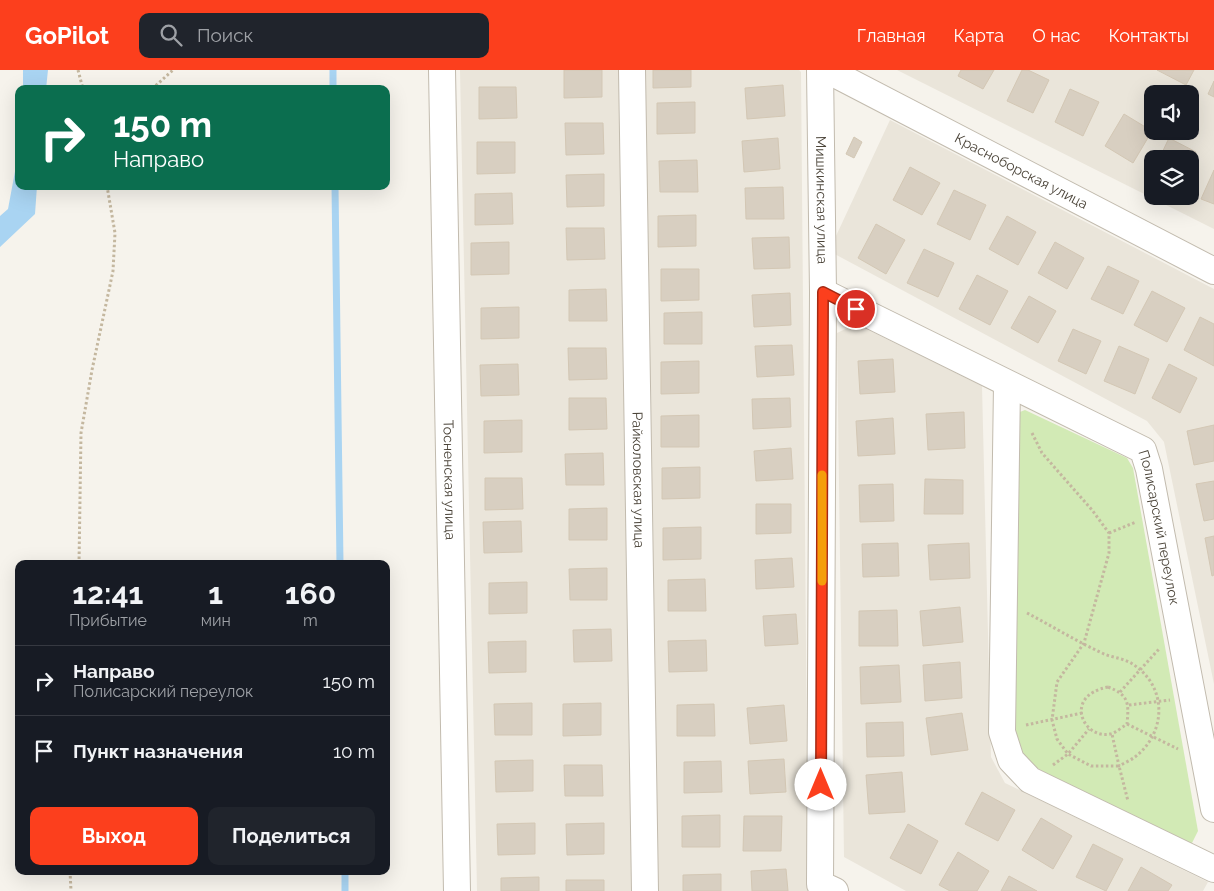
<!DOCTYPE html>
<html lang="ru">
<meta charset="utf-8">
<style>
body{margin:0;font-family:Raleway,sans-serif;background:#20242c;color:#f1f3f6;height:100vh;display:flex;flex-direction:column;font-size:19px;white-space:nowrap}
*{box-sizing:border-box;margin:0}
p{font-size:16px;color:#9ea1a6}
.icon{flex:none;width:28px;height:28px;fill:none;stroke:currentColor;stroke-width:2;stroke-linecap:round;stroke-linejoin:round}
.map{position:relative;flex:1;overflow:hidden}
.sheet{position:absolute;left:15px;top:490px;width:375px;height:315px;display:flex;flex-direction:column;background:#171b24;border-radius:10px;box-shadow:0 5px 20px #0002}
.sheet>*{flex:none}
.top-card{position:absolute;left:15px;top:15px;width:375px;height:105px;border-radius:10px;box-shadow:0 5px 20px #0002;background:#0b6e4f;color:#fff;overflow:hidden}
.buttons{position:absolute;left:1144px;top:15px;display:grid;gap:10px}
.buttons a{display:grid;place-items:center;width:55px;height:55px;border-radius:10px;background:#171b24;box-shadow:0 5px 20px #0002;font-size:25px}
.pin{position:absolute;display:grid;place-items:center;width:42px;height:42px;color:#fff;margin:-21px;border:2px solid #fff;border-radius:50%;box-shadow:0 1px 5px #0007}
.me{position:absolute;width:55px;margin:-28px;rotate:0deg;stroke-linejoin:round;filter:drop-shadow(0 0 4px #0008)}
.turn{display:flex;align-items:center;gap:18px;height:105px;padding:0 15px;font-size:22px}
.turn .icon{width:65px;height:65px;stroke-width:2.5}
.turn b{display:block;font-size:35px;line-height:42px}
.eta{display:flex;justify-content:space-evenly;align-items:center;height:85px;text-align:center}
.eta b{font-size:30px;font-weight:700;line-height:35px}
.primary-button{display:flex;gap:10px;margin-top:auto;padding:10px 15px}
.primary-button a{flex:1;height:58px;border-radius:10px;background:#fc3f1d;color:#fff;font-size:20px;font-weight:700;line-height:58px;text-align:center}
.primary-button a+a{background:#20242c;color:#f1f3f6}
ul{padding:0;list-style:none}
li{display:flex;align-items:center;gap:15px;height:70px;padding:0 15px;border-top:1px solid #363941}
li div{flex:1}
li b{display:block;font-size:19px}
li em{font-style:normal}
header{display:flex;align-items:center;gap:30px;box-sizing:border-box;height:70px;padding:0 25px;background:#fc3f1d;color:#fff}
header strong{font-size:24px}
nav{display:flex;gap:28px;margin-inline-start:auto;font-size:18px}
.search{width:350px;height:45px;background:#20242c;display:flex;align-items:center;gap:12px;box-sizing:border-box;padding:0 18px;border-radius:10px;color:#9ea1a6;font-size:19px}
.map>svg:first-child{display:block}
.residential{fill:#eae5da;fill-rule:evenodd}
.green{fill:#d2eab5}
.water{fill:#a9d4f2}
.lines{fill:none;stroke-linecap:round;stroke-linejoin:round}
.stream{stroke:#a9d4f2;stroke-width:7}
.building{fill:#d8cfc1;stroke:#d3c7b4}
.minor-casing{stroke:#c2bbae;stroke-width:28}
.path{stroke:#c4b79f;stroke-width:3;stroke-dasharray:2.5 2.5;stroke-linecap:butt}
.minor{stroke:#fff;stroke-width:26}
.route-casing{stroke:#a42913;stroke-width:12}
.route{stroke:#fc3f1d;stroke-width:9}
.slow{stroke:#f59e0b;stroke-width:9}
.labels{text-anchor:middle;stroke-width:4;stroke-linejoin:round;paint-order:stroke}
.street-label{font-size:14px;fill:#4b4439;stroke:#fff}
</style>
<header>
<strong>GoPilot</strong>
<div class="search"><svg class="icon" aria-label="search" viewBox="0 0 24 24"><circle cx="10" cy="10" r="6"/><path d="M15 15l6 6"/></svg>Поиск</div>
<nav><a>Главная</a><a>Карта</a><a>О нас</a><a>Контакты</a></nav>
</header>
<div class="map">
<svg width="1214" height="821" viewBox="0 0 1214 821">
<rect width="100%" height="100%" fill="#f6f3ec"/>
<path class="residential" d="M460,0H799L801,2L808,805L837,821H477Z
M897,0H1214V159ZM1152,24H1190V61H1152ZM1152,89H1190V126H1152Z
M890,50L1214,219V614L1164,372L1147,351L829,181Z
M856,254L982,316L991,687L1005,713L1208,812L1203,821H906L844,787L837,263Z"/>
<path class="green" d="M1025,340L1127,388L1133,398L1198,761L1192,773L1177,777L1030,694L1015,673V344Z"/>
<path class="water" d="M23,0H48L46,19H23Z
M19,80V116H37L35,144L0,177V146L8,139Z"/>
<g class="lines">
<path class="stream" d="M333,0V19
M335,116L340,494
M345,801V821"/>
</g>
<path class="building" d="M564,0H602V27L564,28Z
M653,0H691V17L653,18Z
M961,0H994L983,19L958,6Z
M1022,0H1028L1049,10L1033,43L1007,31Z
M1157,0H1194L1186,15Z
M1214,11V27L1208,24Z
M783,15L785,46L747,49L745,18Z
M479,17H516L517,48L479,49Z
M1070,19L1099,32L1083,66L1055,52Z
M695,32V63L657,64V33Z
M1124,44L1152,61L1133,93L1105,76Z
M565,53H603L604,84L566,85Z
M854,67L862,72L854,88L846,84Z
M778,68L780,99L744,102L742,71Z
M1169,68L1196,82L1190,95V89H1159Z
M477,72H515V103L477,104Z
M697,90L698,122H660L659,91Z
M910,97L940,113L922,145L893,130Z
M1214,100V134L1201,129Z
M604,104V136L567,137L566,105Z
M783,117L784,149H746L745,118Z
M954,120L986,135L970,170L937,154Z
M512,123L513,154L475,155V124Z
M696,145V176L658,177V146Z
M1007,146L1036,162L1018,195L989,179Z
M876,154L905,170L886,204L858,188Z
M566,158H604L605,189L567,190Z
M789,167L790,198L754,199L752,168Z
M509,172V204L471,205V173Z
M1055,172L1084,188L1067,219L1038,203Z
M924,179L954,193L938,227L907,213Z
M1108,196L1139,211L1123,244L1091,229Z
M661,199H699V230L661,231Z
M977,205L1008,221L990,255L959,239Z
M606,219L607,251H569V220Z
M1152,221L1185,238L1167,272L1134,255Z
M790,223L791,255L754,257L752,225Z
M1029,226L1056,241L1038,273L1011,258Z
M519,237V268L481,269V238Z
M702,242V274H664V243Z
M1200,247L1214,254V296L1184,280Z
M1073,259L1101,271L1086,304L1058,291Z
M792,275L794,305L757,307L755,276Z
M1119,276L1149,289L1135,324L1104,311Z
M568,278H606L607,309L569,310Z
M893,289L895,322L860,324L858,291Z
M699,291V323L661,324V292Z
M518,294L519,325L481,326L480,295Z
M1169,294L1197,308L1180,343L1152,328Z
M569,328H606L607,359L569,360Z
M790,328L791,357L753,359L752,329Z
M964,342L965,378L928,380L926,344Z
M699,345V377H661V346Z
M893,348L895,384L858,386L856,351Z
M522,350V382L484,383V351Z
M1214,355V391L1194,395L1187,361Z
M791,378L793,409L756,411L754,381Z
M603,383L604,415H566L565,384Z
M700,397V428L662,429V398Z
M485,408H522L523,439L485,440Z
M925,409L963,410V444H924Z
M1214,411V449L1204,451L1196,414Z
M893,414L894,451L860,452L859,415Z
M756,434H791V463L756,464Z
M607,438V470H569V439Z
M521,451L522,482L484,483L483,452Z
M701,457V489L663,490V458Z
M1214,466V505L1212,506L1205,468Z
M898,473L899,506L863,507L862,474Z
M969,473L970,508L930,510L928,475Z
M792,488L794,517L756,519L755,490Z
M607,498V530H570L569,499Z
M705,509L706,541H668V510Z
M527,512V543L489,544V513Z
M960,537L963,572L923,576L920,541Z
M897,540L898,576H859V541Z
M796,544L798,574L765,576L763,546Z
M611,559L612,591L574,592L573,560Z
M706,570L707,601L669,602L668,571Z
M526,571V602L489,603L488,572Z
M960,592L962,628L925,631L923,595Z
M899,595L901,632L861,634L860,597Z
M532,633V665H495L494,634Z
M601,633V665L563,666V634Z
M714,634L715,666H677V635Z
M784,635L787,671L750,674L747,638Z
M962,643L968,680L931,685L926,648Z
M903,652L904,686L867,687L866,653Z
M784,689L786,722L750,724L748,691Z
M533,690V721L496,722L495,691Z
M721,691L722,722L684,723V692Z
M564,695H602L603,726H565Z
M902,702L905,742L869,744L866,705Z
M982,722L1015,740L998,771L965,754Z
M720,745V777H682V746Z
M744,746H782L781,781H743Z
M1041,748L1072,766L1053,799L1022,780Z
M535,753V784L498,785L497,754Z
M604,753V784L567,785L566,754Z
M908,754L938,771L921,804L890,788Z
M1093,774L1123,789L1106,821L1076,807Z
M958,782L989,801L977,821H950L939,815Z
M1141,797L1172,815L1168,821H1128Z
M786,799L788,821H752L751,801Z
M721,804V821H683V805Z
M1009,806L1037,821H1001Z
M539,807V821H501V808Z
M566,810H604V821H566Z"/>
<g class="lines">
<defs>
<g id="minor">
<path id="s1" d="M442,0L457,821"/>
<path id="s2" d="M632,0L645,821"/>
<path id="s3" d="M820,0L823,222L820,814L835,821"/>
<path id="s4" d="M827,0L1214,201"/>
<path id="s5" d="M823,222L1143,380L1149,399L1214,739"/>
<path d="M1007,315L1002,662L1011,690L1030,710L1214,799"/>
</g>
</defs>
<use href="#minor" class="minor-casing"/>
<path class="path" d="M78,0L83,19
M152,19L173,0
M1032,363L1042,383L1092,440L1109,463V483L1084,573L1057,612L1052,650L1057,669L1068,684L1091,696H1119L1128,731
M1109,463L1136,452
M79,494L81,363L92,300L113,201L115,163L107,116
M1027,543C1052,556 1076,571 1102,583C1112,588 1125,588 1134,595C1167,617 1167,662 1135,687C1131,690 1124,693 1119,696L1112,664
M1108,617C1129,625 1129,633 1127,654C1122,657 1116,663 1110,664C1084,670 1062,626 1108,617Z
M1120,622L1159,579
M1129,635L1170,630
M1127,654L1178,679
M1026,655L1082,643
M1053,695L1068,684L1089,659
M70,801L71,821"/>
<use href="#minor" class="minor"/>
</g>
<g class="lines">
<defs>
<path id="route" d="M821,715L823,222L856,239"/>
</defs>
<use href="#route" class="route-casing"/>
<use href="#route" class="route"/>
<path class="slow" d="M822,511V405"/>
</g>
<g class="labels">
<g class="street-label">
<text dy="5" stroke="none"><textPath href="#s4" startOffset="219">Красноборская улица</textPath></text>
<text dy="5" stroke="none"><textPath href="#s3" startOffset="130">Мишкинская улица</textPath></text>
<text dy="5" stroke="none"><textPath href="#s1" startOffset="410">Тосненская улица</textPath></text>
<text dy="5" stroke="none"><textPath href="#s2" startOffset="410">Райколовская улица</textPath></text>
<text dy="5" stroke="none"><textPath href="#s5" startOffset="436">Полисарский переулок</textPath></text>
</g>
</g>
</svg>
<div class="buttons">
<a><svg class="icon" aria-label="sound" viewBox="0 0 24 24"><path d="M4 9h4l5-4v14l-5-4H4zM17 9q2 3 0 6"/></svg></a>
<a><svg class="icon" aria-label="layers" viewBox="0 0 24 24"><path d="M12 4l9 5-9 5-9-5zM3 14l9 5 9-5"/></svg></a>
</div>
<div class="pin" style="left:856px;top:239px;background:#d93025"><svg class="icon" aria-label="arrive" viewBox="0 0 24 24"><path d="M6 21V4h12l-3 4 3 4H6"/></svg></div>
<svg class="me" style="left:821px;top:715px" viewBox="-20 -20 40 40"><circle r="19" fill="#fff"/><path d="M0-13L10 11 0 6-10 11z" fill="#fc3f1d"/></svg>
<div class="top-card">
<div class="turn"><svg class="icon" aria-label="right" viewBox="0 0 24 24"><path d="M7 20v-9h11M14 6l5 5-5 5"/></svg><div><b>150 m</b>Направо</div></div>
</div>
<section class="sheet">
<div class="eta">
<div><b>12:41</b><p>Прибытие</p></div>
<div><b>1</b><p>мин</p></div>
<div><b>160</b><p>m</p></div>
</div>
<ul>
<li><svg class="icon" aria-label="right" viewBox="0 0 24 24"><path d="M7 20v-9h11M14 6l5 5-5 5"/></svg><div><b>Направо</b><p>Полисарский переулок</p></div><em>150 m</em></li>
<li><svg class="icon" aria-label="arrive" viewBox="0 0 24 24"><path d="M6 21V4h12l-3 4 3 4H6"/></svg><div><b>Пункт назначения</b></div><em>10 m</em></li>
</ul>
<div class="primary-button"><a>Выход</a><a>Поделиться</a></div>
</section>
</div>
